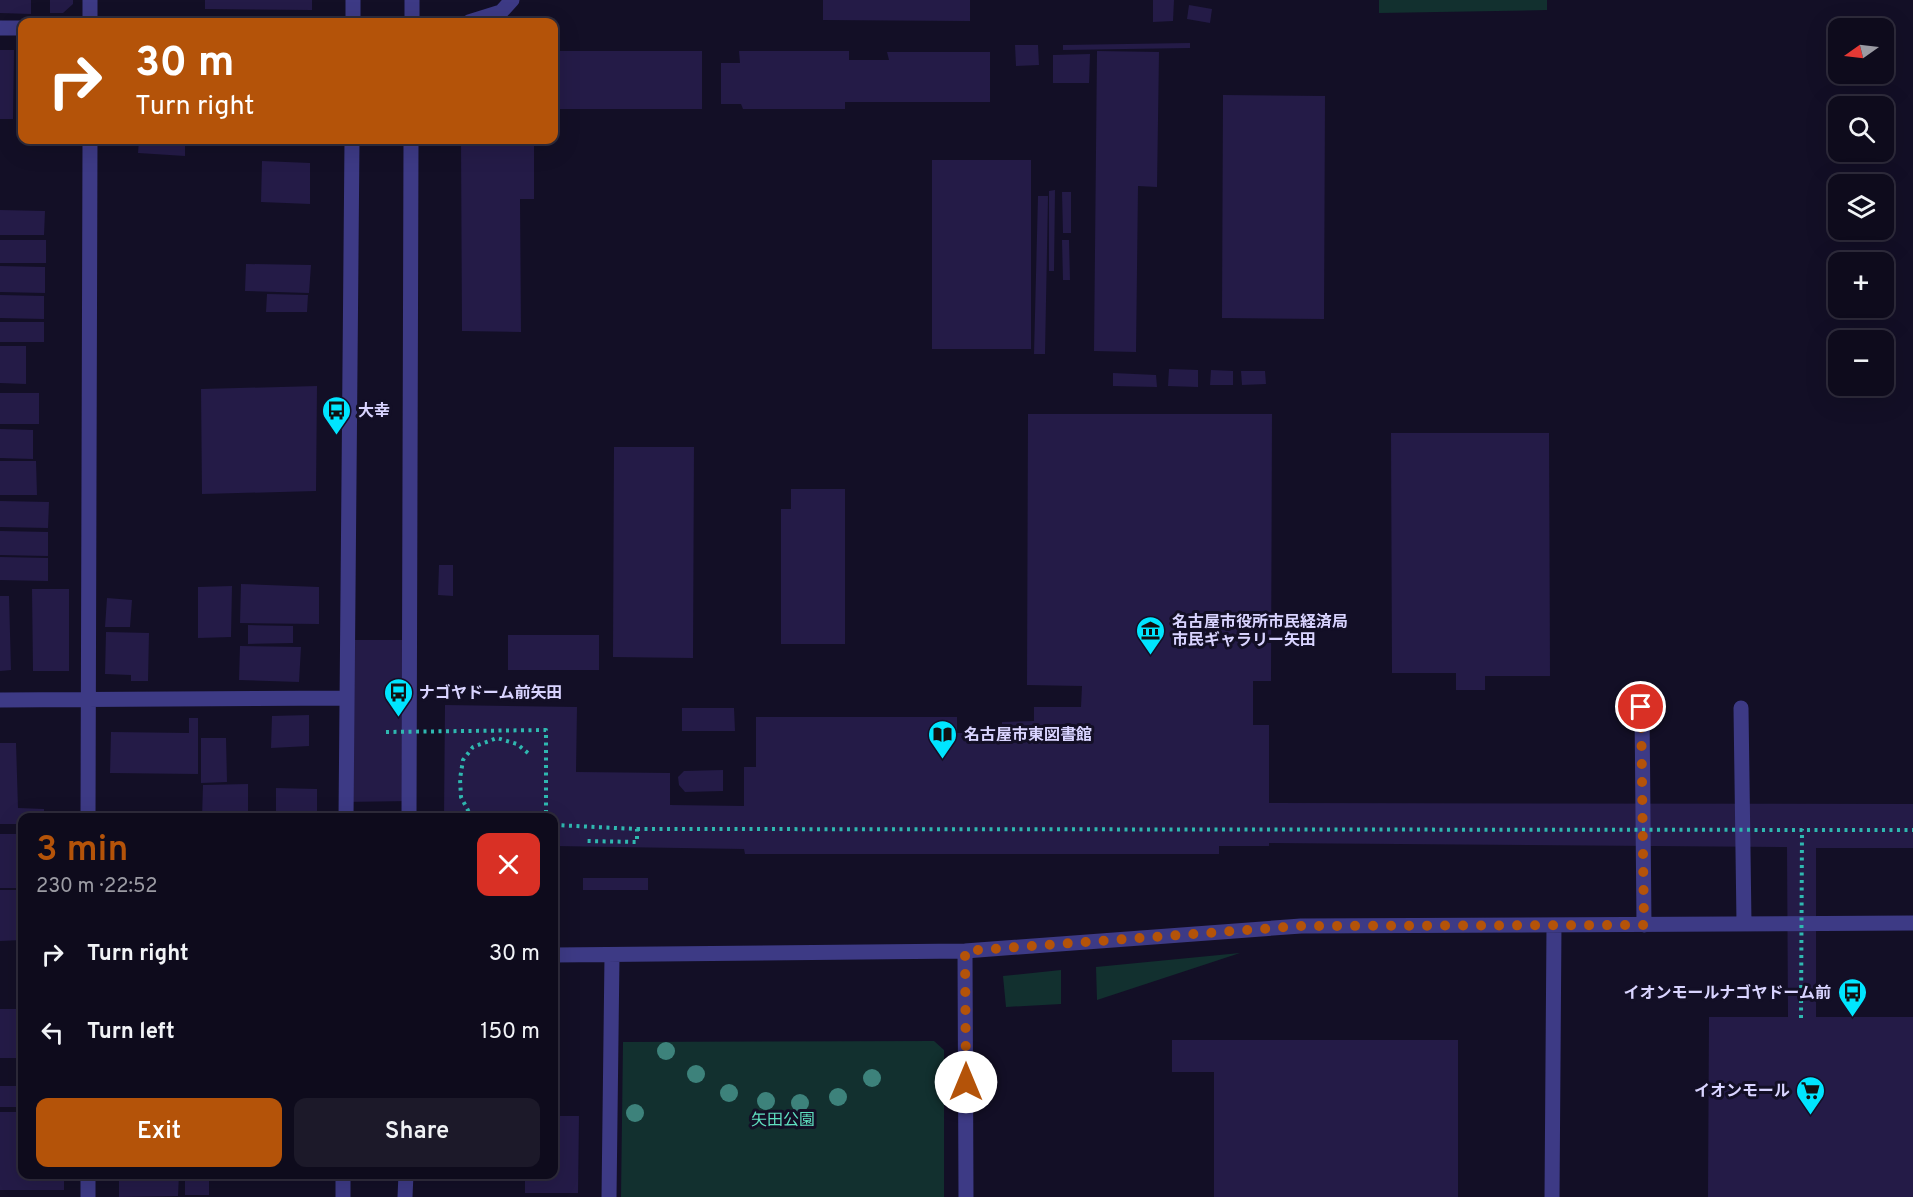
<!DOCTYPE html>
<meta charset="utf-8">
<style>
body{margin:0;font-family:Overpass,"Noto Sans JP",sans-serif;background:#1c1929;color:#f1f3f6;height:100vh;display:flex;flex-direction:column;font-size:22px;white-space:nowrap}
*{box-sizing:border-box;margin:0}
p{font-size:20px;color:#9b9ba3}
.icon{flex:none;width:33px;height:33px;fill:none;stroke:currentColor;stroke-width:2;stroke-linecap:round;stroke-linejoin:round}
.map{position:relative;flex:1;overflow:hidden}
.panel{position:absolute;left:18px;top:813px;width:540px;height:366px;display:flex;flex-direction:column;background:#0e0b1c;border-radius:12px;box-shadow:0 6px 24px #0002,0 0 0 2px #2e2b3b}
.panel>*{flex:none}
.guide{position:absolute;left:18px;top:18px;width:540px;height:126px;border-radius:12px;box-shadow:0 6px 24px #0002,0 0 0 2px #2e2b3b;background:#b45309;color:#fff;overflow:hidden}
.needle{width:39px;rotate:256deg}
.tools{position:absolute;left:1828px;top:18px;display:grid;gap:12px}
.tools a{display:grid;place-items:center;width:66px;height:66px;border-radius:12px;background:#0e0b1c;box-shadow:0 6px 24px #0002,0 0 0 2px #2e2b3b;font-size:30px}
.pin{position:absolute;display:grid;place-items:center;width:51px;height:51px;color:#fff;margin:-26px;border:3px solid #fff;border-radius:50%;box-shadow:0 2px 6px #0007}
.me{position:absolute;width:66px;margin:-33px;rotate:0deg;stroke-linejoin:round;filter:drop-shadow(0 0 4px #0008)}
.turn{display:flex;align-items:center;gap:21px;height:126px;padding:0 18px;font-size:27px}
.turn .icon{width:78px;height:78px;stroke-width:2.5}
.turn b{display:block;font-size:42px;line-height:51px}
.round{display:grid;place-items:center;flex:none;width:63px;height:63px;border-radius:12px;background:#1c1929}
.head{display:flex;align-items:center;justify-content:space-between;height:102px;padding:0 18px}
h1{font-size:36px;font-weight:600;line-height:45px;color:#b45309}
.cta{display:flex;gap:12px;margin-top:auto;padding:12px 18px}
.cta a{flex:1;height:69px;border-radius:12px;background:#b45309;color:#fff;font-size:24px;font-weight:600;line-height:69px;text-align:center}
.cta a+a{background:#1c1929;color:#f1f3f6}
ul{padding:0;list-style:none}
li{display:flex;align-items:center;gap:18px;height:78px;padding:0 18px}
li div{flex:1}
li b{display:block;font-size:22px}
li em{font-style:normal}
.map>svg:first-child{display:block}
.green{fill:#12302f}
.building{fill:#241b47}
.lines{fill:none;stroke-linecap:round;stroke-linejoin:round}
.path{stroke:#2fb8b0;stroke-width:4;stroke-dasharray:3 4.5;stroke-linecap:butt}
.minor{stroke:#3d3a85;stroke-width:15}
.path-bridge{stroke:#2fb8b0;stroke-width:4;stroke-dasharray:3 4.5;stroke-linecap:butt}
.tree{fill:#3d827b}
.route{stroke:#b45309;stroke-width:10;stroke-dasharray:0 18}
.labels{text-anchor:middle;stroke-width:6;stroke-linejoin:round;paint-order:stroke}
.poi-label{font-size:16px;font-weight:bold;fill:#d9d4ff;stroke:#130f26;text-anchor:start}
.park-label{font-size:16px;fill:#5fe0c0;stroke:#130f26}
</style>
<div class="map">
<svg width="1913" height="1197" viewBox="0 0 1913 1197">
<rect width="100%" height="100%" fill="#130f26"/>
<path class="green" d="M1379,0H1547V10L1379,13Z
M1240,953L1097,1000L1096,967Z
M1061,970V1004L1006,1007L1003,976Z
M934,1041L944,1050V1197H621L623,1042Z"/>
<path class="building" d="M0,0H31V14L0,13Z
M50,0H73V4L63,13H50Z
M205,0H312V10L205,9Z
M823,0H970V21L823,20Z
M1153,0H1174L1173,21L1153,22Z
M1189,5L1212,9L1210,23L1187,19Z
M1190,43V48L1063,50V45Z
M1015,45H1038L1039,65L1016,66Z
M0,50H14L13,119H0Z
M554,51H702V109H554Z
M739,51H849V60H889L887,52H990V102H845V109H743L741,104H721V63H740Z
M1097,51L1159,52L1157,187L1138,186L1136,352L1094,351Z
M1090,54L1089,83H1053V55Z
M1223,95L1325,96L1324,319L1222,318Z
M139,140H181L185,142V156L138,153Z
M461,140H534V199H520L521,332L462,331Z
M932,160H1031V349H932Z
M262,161L310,163V204L261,202Z
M1055,190L1054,271H1049V191Z
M1062,192H1071V233H1063Z
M1038,196H1048L1045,354H1034Z
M0,210L45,211L44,235H0Z
M0,240H46V263H0Z
M1062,240H1069L1070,280H1063Z
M246,264L311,265L309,293L245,291Z
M0,266L45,267V293L0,292Z
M267,294L308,295L307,312H266Z
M0,295L44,296V319L0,318Z
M0,322H44V342H0Z
M0,346H26V384L0,383Z
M1169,369L1198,370V387L1168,386Z
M1211,370L1233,371V385H1210Z
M1241,371H1265L1266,384L1242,385Z
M1113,373L1156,375L1157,387L1113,386Z
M317,386L316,491L202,494L201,389Z
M0,393H39V424H0Z
M1028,414H1272L1271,681H1253V725H1269V803L1913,804V848H1816V1017H1913V1197H1708L1709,1017H1788L1787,847L1269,843V846H1219V854H745L744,849L554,846V818H444L445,705L577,707L576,772L670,773V805L744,806V767H756V717H957V733H1002V722L1034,721V707H1081L1082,686L1027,685Z
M0,429L33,430V459L0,458Z
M1391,433H1549L1550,676H1485V690H1456V673H1392Z
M614,447H694L693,658L613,657Z
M0,461H36L37,495H0Z
M791,489H845V644H781V509H791Z
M0,501L49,502L48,528L0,527Z
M0,531L48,532V556L0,555Z
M0,557L48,558V581L0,580Z
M439,565H453V596L438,595Z
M241,584L319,587V624L240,623Z
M232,586L231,637L198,638V587Z
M32,589H69V671H33Z
M0,596H9L11,670L0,671Z
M107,598L132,600L130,627H105Z
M248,625L293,626V643L248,644Z
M106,632L149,633L148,681H131V675L105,674Z
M508,635H599V670H508Z
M342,640H411L413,801L342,802Z
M240,646L301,647L299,682L239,680Z
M682,708H734L735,731H682Z
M309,715V746L271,748L272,716Z
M189,718H198V774L110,773L111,732L189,733Z
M201,738H226L227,782L201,783Z
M0,743H16L18,808L44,809V818H22V824H0Z
M723,770V791L685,792L679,785L678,777L684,771Z
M248,784V818H202L203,785Z
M276,788L317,789V818H276Z
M0,834H22V888H0Z
M583,878H648V890H583Z
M0,890H22V940L0,941Z
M0,1009H22V1058H0Z
M1172,1040H1458V1197H1214V1072H1172Z
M0,1086H22V1107H0Z
M0,1112H22V1174H64V1190H0Z
M554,1116H579L578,1193H525V1174H554Z
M119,1174H179L178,1196L119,1197Z
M185,1174H209V1195H185Z"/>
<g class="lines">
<path class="path" d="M472,818L461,797L460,779L463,760L473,747L497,738L517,744L528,753
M554,825L637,829V842L586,841"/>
<path class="minor" d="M90,22V0
M353,22V0
M412,22V0
M469,22L501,12L512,0
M0,28H22
M0,700L347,698
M1642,707L1644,925
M1741,708L1744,923
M88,818L90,140
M346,818L352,140
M409,818L411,140
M965,951L966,1197
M554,955L965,951L1301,926L1913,923
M88,1174V1197
M343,1197V1174
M405,1197L406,1174
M609,1197L612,956
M1552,1197L1554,925"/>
<path class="path-bridge" d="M386,732L546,730V818
M637,829L1913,830
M1801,1018L1802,829"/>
</g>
<g class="tree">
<circle cx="666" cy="1051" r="9"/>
<circle cx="696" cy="1074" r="9"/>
<circle cx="872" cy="1078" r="9"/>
<circle cx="729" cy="1093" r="9"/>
<circle cx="838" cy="1097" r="9"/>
<circle cx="766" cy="1101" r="9"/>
<circle cx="800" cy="1103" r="9"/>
<circle cx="635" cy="1113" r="9"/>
</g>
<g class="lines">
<path class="route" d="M966,1082L965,951L1301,926L1644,925L1641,707"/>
</g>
<defs>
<symbol id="bus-pin" viewBox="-11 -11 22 30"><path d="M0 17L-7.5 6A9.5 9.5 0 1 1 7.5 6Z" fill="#00e5ff" stroke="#130f26"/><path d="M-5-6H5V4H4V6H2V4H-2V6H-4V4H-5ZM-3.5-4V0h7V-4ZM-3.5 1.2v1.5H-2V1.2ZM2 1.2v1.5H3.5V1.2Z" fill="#111"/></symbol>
<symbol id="museum-pin" viewBox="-11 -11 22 30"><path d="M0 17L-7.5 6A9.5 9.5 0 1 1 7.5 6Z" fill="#00e5ff" stroke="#130f26"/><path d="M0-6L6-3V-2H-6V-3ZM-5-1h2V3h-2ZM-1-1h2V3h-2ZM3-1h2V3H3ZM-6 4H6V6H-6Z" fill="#111"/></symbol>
<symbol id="library-pin" viewBox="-11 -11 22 30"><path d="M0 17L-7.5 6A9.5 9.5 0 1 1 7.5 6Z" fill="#00e5ff" stroke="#130f26"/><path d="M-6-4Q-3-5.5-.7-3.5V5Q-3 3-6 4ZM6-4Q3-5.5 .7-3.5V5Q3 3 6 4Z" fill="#111"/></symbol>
<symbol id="supermarket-pin" viewBox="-11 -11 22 30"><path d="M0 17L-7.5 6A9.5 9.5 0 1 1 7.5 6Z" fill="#00e5ff" stroke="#130f26"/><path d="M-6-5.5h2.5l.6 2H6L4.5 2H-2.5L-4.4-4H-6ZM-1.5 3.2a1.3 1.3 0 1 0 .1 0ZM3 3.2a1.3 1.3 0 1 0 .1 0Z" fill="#111"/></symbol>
</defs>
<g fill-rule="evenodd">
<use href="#bus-pin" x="320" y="394" width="33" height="45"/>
<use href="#museum-pin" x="1134" y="614" width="33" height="45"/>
<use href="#bus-pin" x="382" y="676" width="33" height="45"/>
<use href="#library-pin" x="926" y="718" width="33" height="45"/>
<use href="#bus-pin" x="1836" y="976" width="33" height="45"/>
<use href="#supermarket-pin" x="1794" y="1074" width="33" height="45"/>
</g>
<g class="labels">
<g class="poi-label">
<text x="358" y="416">大幸</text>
<text x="1172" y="627">名古屋市役所市民経済局<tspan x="1172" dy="18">市民ギャラリー矢田</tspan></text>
<text x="419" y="698">ナゴヤドーム前矢田</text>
<text x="964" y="740">名古屋市東図書館</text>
<text x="1831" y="998" text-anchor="end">イオンモールナゴヤドーム前</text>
<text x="1790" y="1096" text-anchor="end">イオンモール</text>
</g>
<g class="park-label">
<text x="783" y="1125">矢田公園</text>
</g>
</g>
</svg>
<div class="tools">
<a><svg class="needle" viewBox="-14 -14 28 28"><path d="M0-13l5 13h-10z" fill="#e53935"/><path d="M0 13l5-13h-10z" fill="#9b9ba3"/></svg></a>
<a><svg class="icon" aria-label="search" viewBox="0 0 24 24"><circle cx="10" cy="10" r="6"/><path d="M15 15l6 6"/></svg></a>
<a><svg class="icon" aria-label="layers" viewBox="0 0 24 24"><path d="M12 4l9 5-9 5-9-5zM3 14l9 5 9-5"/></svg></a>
<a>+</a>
<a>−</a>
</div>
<div class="pin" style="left:1641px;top:707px;background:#d93025"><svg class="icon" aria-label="arrive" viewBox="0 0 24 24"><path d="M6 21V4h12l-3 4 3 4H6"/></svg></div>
<svg class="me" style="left:966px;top:1082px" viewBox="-20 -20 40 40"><circle r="19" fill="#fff"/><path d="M0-13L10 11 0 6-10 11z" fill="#b45309"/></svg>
<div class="guide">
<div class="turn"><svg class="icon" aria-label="right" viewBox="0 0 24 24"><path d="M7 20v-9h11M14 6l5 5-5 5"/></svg><div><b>30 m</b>Turn right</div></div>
</div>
<section class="panel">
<div class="head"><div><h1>3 min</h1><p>230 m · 22:52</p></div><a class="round" style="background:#d93025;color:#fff"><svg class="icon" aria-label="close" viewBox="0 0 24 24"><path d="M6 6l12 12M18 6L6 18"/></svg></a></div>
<ul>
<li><svg class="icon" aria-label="right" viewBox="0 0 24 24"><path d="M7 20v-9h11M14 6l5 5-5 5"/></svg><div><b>Turn right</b></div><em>30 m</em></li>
<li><svg class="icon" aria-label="left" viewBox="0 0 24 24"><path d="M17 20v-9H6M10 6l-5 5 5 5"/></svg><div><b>Turn left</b></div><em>150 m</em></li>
</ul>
<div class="cta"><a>Exit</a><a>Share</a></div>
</section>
</div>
